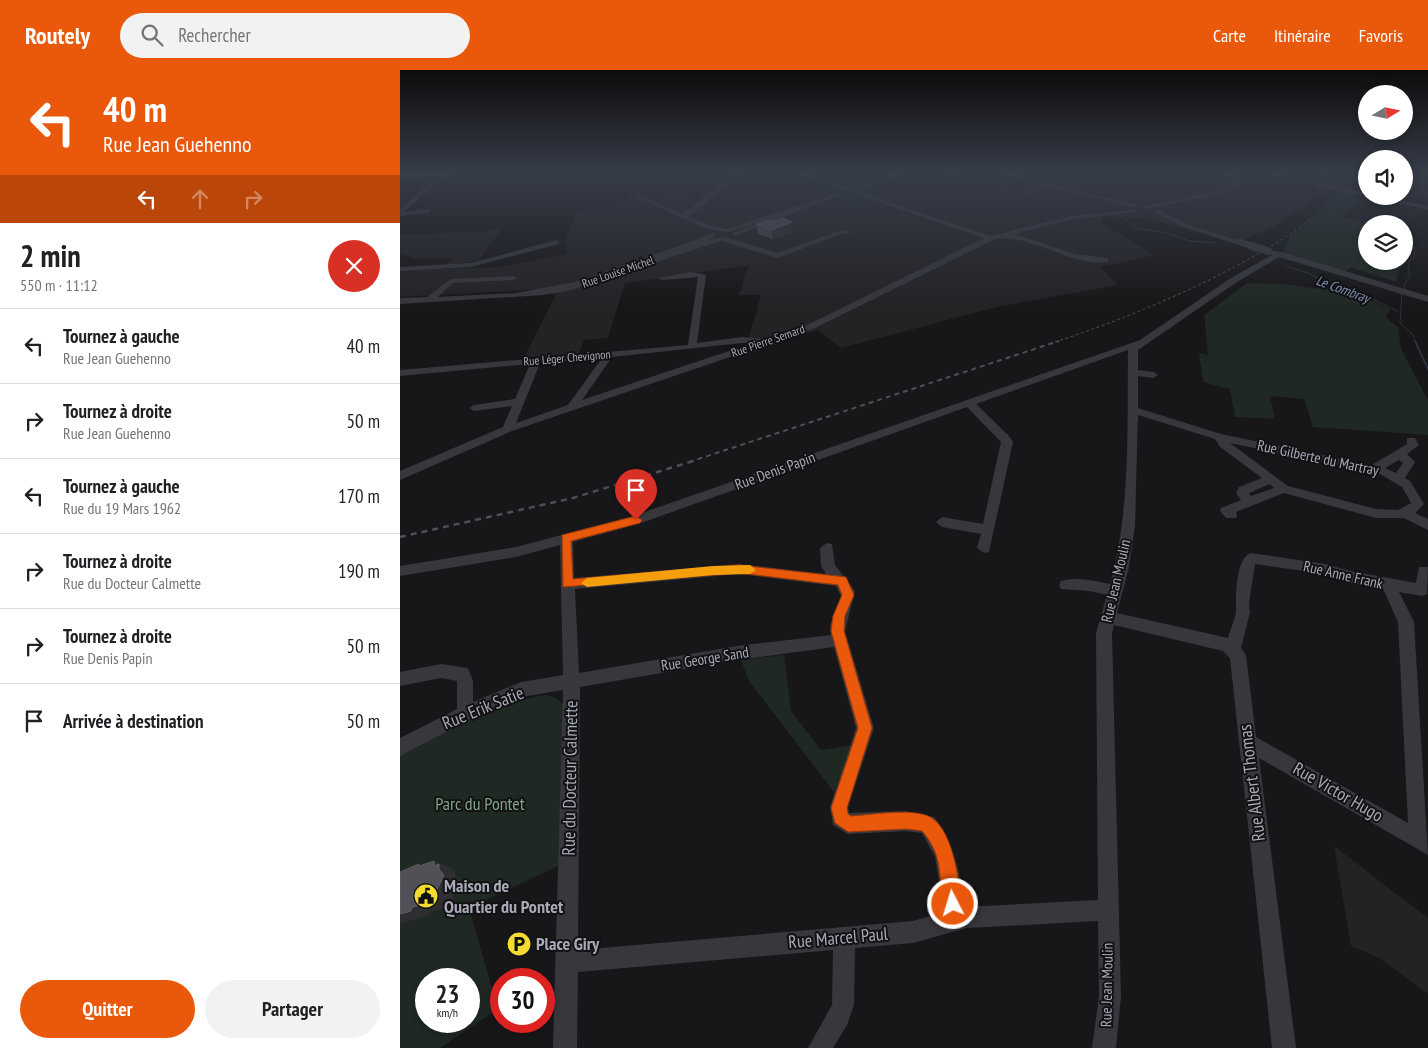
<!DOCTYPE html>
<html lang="fr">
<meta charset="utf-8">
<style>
body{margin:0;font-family:"PT Sans Narrow",sans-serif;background:#f2f2f2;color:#202124;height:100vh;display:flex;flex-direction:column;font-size:19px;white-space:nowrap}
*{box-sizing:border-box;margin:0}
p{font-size:16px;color:#757577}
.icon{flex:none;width:28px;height:28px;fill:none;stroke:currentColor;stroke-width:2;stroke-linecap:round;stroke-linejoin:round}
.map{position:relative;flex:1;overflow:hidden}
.panel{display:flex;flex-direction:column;background:#fff;width:400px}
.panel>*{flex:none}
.guide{background:#ea580c;color:#fff;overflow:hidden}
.needle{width:32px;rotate:80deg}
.buttons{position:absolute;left:958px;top:15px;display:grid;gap:10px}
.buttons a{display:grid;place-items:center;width:55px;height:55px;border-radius:50%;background:#fff;box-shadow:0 2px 8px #0003;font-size:25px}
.speed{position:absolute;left:15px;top:898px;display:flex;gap:10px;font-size:25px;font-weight:700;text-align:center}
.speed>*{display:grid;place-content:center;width:65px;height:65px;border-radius:50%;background:#fff;box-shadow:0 2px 8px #0003;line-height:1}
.speed small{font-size:12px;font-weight:400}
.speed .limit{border:8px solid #d22;background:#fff;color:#111}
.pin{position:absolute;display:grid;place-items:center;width:42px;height:42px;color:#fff;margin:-51px -21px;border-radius:50% 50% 50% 0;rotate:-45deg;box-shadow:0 0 5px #0007}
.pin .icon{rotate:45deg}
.me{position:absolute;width:55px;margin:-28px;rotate:355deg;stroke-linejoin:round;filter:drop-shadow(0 0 4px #0008)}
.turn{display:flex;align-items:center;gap:18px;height:105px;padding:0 20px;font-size:22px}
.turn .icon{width:65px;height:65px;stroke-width:2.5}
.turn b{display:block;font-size:35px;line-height:42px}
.lanes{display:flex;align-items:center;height:48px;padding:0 20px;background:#0003;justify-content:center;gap:25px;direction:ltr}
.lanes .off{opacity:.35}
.round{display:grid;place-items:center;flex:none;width:52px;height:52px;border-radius:26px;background:#f2f2f2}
.overview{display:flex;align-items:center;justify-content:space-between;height:85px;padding:0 20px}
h1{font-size:30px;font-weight:700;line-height:38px}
.cta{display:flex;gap:10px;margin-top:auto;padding:10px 20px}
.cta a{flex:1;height:58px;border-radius:30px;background:#ea580c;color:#fff;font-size:20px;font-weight:700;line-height:58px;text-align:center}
.cta a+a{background:#f2f2f2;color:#202124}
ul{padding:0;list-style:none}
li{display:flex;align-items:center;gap:15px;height:75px;padding:0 20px;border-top:1px solid #e0e0e0}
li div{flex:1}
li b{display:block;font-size:19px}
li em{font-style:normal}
header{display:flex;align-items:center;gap:30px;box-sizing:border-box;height:70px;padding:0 25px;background:#ea580c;color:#fff}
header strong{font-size:24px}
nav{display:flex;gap:28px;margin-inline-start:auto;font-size:18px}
.search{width:350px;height:45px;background:#f2f2f2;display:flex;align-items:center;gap:12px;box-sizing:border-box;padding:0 18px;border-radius:28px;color:#757577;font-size:19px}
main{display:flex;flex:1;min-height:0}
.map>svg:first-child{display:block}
.built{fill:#232225}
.green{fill:#202823;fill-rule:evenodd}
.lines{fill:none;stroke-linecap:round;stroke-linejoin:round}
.stream-far1{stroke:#2c323c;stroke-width:1}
.stream{stroke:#2c323c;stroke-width:2}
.minor{fill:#37373d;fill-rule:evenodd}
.rail-far2{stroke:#4e4e56;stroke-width:1;stroke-dasharray:3 2.5;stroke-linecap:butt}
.rail-far1{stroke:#4e4e56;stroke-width:2;stroke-dasharray:5 4;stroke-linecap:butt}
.rail{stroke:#4e4e56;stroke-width:2.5;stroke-dasharray:6 5;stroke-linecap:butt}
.minor-bridge-far1{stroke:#37373d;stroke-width:6}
.minor-bridge{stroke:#37373d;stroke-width:8}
.wall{fill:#45464a}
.shaded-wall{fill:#2e2e31}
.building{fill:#505056;stroke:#5e5e65}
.route{fill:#ea580c;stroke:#983908}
.slow{fill:#f59e0b}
.labels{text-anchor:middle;stroke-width:4;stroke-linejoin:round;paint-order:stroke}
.far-street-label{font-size:12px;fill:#a8aab8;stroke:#121113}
.far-water-label{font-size:14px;font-style:italic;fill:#7e90b4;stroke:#121113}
.street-label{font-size:15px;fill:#a8aab8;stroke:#121113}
.near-street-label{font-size:18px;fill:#a8aab8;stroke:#121113}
.near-park-label{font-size:18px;fill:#7fa488;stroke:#121113}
.near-poi-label{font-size:18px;font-weight:bold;fill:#a8aab8;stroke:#121113;text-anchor:start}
</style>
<header>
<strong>Routely</strong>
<div class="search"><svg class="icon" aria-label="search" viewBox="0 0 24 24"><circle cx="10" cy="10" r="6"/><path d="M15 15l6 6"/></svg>Rechercher</div>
<nav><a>Carte</a><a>Itinéraire</a><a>Favoris</a></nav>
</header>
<main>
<section class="panel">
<div class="guide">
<div class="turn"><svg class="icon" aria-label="left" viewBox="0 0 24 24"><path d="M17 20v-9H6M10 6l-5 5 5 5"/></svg><div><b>40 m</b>Rue Jean Guehenno</div></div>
<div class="lanes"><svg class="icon" aria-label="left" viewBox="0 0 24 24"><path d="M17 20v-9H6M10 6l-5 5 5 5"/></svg><svg class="icon off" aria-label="ahead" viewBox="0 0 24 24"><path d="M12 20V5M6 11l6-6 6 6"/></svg><svg class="icon off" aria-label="right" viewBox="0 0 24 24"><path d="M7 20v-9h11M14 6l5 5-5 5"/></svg></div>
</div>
<div class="overview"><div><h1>2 min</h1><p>550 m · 11:12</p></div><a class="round" style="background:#d93025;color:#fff"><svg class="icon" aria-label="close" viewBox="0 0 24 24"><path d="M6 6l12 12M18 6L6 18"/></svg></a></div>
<ul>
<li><svg class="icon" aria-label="left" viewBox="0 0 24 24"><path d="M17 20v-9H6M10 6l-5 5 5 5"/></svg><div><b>Tournez à gauche</b><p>Rue Jean Guehenno</p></div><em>40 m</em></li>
<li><svg class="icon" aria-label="right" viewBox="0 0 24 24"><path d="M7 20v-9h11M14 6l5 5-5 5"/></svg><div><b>Tournez à droite</b><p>Rue Jean Guehenno</p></div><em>50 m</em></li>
<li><svg class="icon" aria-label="left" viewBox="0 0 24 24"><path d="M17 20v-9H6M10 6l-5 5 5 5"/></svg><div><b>Tournez à gauche</b><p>Rue du 19 Mars 1962</p></div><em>170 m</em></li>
<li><svg class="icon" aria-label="right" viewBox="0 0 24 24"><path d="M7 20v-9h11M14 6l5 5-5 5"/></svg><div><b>Tournez à droite</b><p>Rue du Docteur Calmette</p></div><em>190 m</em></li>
<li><svg class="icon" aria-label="right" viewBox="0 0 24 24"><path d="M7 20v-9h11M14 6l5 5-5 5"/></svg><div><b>Tournez à droite</b><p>Rue Denis Papin</p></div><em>50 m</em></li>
<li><svg class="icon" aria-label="arrive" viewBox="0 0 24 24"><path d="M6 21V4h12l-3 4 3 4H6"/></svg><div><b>Arrivée à destination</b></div><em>50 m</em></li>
</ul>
<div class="cta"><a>Quitter</a><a>Partager</a></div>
</section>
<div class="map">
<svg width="1028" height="978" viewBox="0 0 1028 978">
<rect width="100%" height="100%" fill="#171618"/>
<path class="built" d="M331,102H913V111L911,132L875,156L837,173L745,148L702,146L703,154L755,185L700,197L718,215L597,237L441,278L418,260L343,286L361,225H339L349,195L225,213L208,268L184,270L179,284L124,288L155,226L147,219L0,227V200L101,197L167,184L166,169L176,143L230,127L224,124L240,120L257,126L277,120L298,129Z
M1004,102H1028V129L1004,124Z
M102,158L79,191L45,196L55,188L17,189L0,184V165L86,161Z
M934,776L1028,848V924L979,888L951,876Z"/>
<path class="green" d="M476,102H487L504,107L467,120L486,127L459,136L417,121Z
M942,122L959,127L956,132L951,133L953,136L945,143L943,149L966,154V191H1002L996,212L950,197L946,202L883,184L890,165L924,139Z
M847,213L883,214L957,224L990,239L986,248L998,257L1001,279L1028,330V365L913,357L904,329L870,326L875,349L835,347L830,319L803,312L799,283L808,285L804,245Z
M384,585L391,641L421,680L453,675L434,722L349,611L341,590Z
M147,625L157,629L163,635L158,796L69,838L98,939L40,978H0V686C42,662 98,631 147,625ZM26,909H69V951H26Z"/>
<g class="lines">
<path class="stream-far1" d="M537,102L616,121
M925,102L928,105L924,106L917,123L942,132L929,144L943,149L990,154
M721,146L738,159L763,162L790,171L816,173
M1004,158L1006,159L1004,163
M1004,173L1015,180L1013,189L1008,192L1010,206L1004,215L1005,220
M886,196L908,203L935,218L958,222L999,242
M1002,222L1000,253L1013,265L1015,272"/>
<path class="stream" d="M1015,271L1028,299"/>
<path class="minor" d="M55,102H80L44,106L4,142L29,139L31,142L0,146V139L37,106L0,109V105Z
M336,102H342L289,147L309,155L326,159L437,123L442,124L335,166L333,163L363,151L328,162L307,159L234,126L239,125L283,144Z
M391,102H399L454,120V118L497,102H509L456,121L590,166L670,146L734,140L737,142L670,150L614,164L675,184L708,188V192C669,197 628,161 593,170L413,259L112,361L0,410V401L103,357L112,336L74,341L69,338L74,335L115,329L130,294L0,306V300L288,275L298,207L262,210L258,208L292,202L306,205L297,273L342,267L365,269L407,255L584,168ZM342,273H353L182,330L212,287ZM202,288L168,335L116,353L140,293Z
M594,102H603L740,136L737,138L645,116L625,125L623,122L639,114Z
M825,102H831L840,113L831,122L745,139L742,137L827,119L834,113Z
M855,102H865L922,114L919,116Z
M948,119L966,123L968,126L946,122Z
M969,126H982L1028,136V140Z
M756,141H760L786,154L843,172L836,174L782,156L756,143Z
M448,160L450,163L441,164L378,188L321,171L168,221L142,225L0,234V228L27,227L51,209L113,206L117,208L113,210L53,213L38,227L116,223L175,212L293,171L312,163L316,165L308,170L324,167L378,183L438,161Z
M156,170L160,172L159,174L71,197L0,201V197L71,193Z
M868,180L882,182L1028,226V232L879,187L837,212L738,280V300L753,302L758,305L753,308L738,306V338L821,364L972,395L1007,374V368H1015L1019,375L1007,384L1015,392L1005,408L1010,411L1024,434L1015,443L1028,449V460L1004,448H976L884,423L836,442L837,445L836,448H826L820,441L821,438L841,430L836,423L839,417L862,408L820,377L815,369L738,345L735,455L729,497L717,543L828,568C830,560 835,550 836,541C836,527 835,488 851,483L925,494L950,501L1016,513L1019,497H1028L1027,524L1022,526L999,522L1014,552L1028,785L859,688L896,978H872L830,588L823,581L714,555L712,563L721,926L716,978H692L699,926L698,851L567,858L513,873L455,878L454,935L447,955L433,978H408L432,935L433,880L178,902L177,978H153L163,620L122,627L71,649L0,686V668L57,639V611L41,608L0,616V602L41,594L68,598L73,611V632L121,612L163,605L160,475L116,487L0,506V496L116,477L233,446L740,270L831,208L872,185L868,184ZM728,280C727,357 731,439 710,514C695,511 677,506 661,511L659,515L661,519L689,521L707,525L696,563L698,830L564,837C561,804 554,774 534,747L506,741L449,743L448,737L474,658L445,561L455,521L435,495L432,474L427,473L420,478L421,496L426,504L339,494L174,508L173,472L241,453L567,337L601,372L583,454L542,447L536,452L542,457L581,464L577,478L584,483L589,482L613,372L609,366L576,334ZM830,373L980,404L1002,417L1011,433L998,440L976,439L888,416ZM999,390L1003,393L996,403L985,398ZM870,414L874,418L851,426L849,423ZM855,494L925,504L950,513L983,519L998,552L1008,753L856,667L846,585L841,578L850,542L849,533ZM339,504L436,516L441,526L430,556L431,565L337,576L179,603L175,519ZM434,577L456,658L430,737L433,755L448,764L506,761L522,763L535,787L544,842L513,851L178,880L180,617L337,590Z"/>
<path class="rail-far2" d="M655,272C735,246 876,189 934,127C940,120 945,110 951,102"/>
<path class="rail-far1" d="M289,392L659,271"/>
<path class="rail" d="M0,467L173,428L293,391"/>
<path class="minor-bridge-far1" d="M919,114L948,121
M839,172L856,177"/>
<path class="minor-bridge" d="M852,176L868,181"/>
</g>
<path class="wall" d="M356,154L393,162L373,169L358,164Z"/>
<path class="shaded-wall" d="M392,152L393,162L373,169L371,160Z
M34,791L50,797V798L55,800V805L60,811L52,829L46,831L45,837L29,843V845L0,854V844L11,838L34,796Z"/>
<path class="building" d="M382,148L392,152L371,160L356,154L369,150L375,151Z
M34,791V796L39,794V799L44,805L35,824L29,826L28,832L11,838V841L0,844V802L19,794V796Z"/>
<linearGradient id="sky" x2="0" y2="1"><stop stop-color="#0d0c0d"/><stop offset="0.43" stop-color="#363c48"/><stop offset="1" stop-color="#363c48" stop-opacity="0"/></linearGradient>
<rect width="1028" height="239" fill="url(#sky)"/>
<path class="route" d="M236,446L242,450L240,453L171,471L173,509L339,495L446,507L454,525L445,546L444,561L472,658L447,738L448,744L451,746C470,745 515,737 532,748C553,762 559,811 562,834L559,840L553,842L547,840C535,811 547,790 522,761L506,759L448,762L435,753L431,738L458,658L431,561L433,546L442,525L438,515L339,503L163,517L162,465Z"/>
<path class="slow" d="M350,495L356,500L350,504L313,505L187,517L181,513L187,508L313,496Z"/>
<defs>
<symbol id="civic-disc" viewBox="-11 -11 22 22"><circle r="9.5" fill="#f5db31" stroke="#121113"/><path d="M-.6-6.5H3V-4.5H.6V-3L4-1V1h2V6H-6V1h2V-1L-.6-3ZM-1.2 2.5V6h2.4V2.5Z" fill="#111"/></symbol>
<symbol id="parking-disc" viewBox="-11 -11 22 22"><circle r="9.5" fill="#f5db31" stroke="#121113"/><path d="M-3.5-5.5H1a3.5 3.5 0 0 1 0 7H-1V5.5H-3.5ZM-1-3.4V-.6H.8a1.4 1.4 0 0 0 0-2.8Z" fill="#111"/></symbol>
</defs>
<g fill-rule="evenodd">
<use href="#civic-disc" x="12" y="812" width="28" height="28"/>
<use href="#parking-disc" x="105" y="860" width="28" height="28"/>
</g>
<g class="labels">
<g class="far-street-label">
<text transform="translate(218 202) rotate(-19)" y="4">Rue Louise Michel</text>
<text transform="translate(368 271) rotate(-19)" y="4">Rue Pierre Semard</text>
<text transform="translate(167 288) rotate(-5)" y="4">Rue Léger Chevignon</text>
</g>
<g class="far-water-label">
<text transform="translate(943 219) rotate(20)" y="5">Le Combray</text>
</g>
<g class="street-label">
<text transform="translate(918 388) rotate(12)" y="5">Rue Gilberte du Martray</text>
<text transform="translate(375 401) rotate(-20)" y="5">Rue Denis Papin</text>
<text transform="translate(943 505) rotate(13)" y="5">Rue Anne Frank</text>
<text transform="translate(716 511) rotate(-77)" y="5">Rue Jean Moulin</text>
<text transform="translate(305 589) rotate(-9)" y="5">Rue George Sand</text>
<text transform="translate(707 915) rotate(-89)" y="5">Rue Jean Moulin</text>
</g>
<g class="near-street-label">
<text transform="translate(83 638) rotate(-22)" y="6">Rue Erik Satie</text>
<text transform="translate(170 708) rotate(-89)" y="6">Rue du Docteur Calmette</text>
<text transform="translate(852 713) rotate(-97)" y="6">Rue Albert Thomas</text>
<text transform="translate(938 722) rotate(30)" y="6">Rue Victor Hugo</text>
<text transform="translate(438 868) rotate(-5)" y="6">Rue Marcel Paul</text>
</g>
<g class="near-park-label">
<text x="80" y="740">Parc du Pontet</text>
</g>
<g class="near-poi-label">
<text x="44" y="822">Maison de<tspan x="44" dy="21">Quartier du Pontet</tspan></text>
<text x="136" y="880">Place Giry</text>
</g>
</g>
</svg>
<div class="buttons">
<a><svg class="needle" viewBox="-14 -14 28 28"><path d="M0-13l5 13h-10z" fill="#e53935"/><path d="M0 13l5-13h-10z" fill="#757577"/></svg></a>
<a><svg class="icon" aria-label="sound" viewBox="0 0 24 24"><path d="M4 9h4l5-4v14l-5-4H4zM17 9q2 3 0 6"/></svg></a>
<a><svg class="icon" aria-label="layers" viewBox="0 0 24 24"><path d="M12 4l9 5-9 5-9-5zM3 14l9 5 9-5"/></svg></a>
</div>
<div class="speed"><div>23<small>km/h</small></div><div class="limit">30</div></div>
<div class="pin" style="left:236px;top:450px;background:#d93025"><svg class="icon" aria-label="arrive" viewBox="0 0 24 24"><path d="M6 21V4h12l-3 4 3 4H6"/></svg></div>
<svg class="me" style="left:553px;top:834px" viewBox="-20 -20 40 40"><circle r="17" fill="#ea580c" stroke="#fff" stroke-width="3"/><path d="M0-11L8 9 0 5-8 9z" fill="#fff"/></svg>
</div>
</main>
